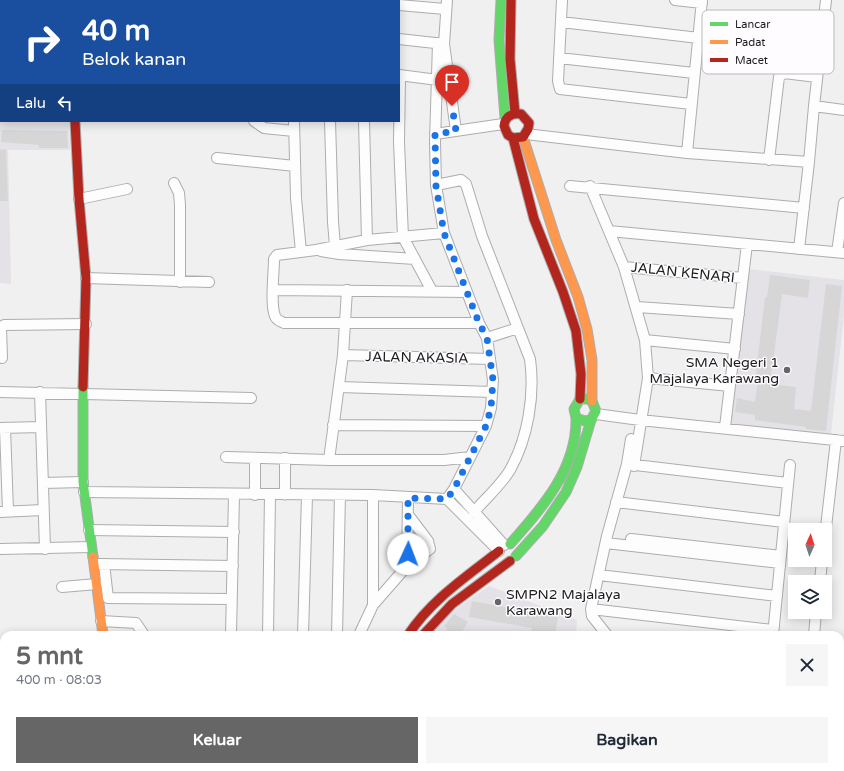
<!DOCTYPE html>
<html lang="id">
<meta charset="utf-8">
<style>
body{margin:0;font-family:"Varela Round",sans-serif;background:#f6f6f7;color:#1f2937;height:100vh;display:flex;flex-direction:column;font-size:15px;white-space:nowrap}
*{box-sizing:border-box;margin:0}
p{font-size:13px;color:#747a83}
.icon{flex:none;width:22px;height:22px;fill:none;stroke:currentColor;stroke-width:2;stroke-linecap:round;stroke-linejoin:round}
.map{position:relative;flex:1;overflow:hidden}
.side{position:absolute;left:0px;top:631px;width:844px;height:140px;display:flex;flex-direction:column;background:#fff;border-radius:12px 12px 0 0;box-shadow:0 2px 10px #0003}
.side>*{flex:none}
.top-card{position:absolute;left:0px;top:0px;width:400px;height:122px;box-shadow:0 2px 10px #0003;background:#1a4fa0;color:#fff;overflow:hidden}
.needle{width:26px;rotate:3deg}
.tools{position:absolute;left:788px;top:523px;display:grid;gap:8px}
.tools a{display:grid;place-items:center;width:44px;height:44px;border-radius:0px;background:#fff;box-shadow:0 2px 10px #0003;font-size:20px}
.pin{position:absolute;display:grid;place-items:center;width:34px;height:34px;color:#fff;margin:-41px -17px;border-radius:50% 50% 50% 0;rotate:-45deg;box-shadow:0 0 4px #0007}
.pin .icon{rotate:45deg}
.me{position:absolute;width:44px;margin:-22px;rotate:2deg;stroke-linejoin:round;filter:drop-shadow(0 0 3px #0008)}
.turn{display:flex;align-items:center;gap:14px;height:84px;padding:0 16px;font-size:18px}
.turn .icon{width:52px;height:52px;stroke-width:2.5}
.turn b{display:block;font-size:28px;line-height:34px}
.then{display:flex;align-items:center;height:38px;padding:0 16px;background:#0003;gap:8px;font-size:15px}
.round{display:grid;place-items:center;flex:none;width:42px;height:42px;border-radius:0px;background:#f6f6f7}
.headline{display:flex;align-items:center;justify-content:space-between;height:68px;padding:0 16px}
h1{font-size:24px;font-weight:700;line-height:30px;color:#676667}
.primary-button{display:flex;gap:8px;margin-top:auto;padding:8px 16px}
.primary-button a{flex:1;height:46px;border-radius:0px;background:#676667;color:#fff;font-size:16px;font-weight:700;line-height:46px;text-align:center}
.primary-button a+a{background:#f6f6f7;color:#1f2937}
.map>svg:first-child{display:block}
.built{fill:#e4e1e7}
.building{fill:#d6d6d7}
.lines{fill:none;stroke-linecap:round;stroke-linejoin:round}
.street-casing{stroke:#adadad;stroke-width:12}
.fast-casing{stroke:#adadad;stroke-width:11}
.slow-casing{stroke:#adadad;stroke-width:11}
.jam-casing{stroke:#adadad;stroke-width:11}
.street{stroke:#fdfdfd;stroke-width:10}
.fast{stroke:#63d668;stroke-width:9}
.slow{stroke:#ff974d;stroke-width:9}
.jam{stroke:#b3261e;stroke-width:9}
.route{stroke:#1a73e8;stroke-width:7;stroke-dasharray:0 12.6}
.poi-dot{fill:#676667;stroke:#fefcff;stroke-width:1.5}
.labels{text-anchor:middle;stroke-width:3;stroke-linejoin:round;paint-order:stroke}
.street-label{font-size:14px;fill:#1d1c1d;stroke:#fefcff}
.poi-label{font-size:14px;fill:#1d1c1d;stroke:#fefcff;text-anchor:end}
.key{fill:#fefcff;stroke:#bab9bb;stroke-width:1}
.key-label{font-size:11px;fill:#1d1c1d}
</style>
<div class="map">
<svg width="844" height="771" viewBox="0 0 844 771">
<rect width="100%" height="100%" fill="#f0f0f1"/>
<path class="built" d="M0,118L1,121H69L70,150H8L11,284L0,283Z
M748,269L844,280V315L831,434L731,425Z
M489,586L577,620L576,635H429L441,619Z
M507,767H546L537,771H510Z"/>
<path class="building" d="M2,130L67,131L68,148H39V145L1,142Z
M6,149L8,201H0V150Z
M770,275L810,280L808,298L782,294L770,384L796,387L794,409L811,411L826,284L842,286L826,431L806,429V427L755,420V415L735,412L737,398L755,402L759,375L756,374L765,297H767Z
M472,601L558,617L555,635H531L532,628L469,617Z
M454,614L468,622L460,635H446L447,628L444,626Z"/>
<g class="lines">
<defs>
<path id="street" d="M354,0L364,1
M447,0L444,44L456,131
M562,0L558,81L560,89L691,104
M675,0L702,3
M306,1V0
M318,1V0
M399,5L445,9
M561,22L699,38
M399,39L444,44
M0,55H1
M559,58L694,73
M399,75L438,80
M400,75L399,142L403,237L432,291
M0,94H1
M814,106L826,0
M254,121L264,128L294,131
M294,121L296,198L301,252
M330,121L333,222L335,246
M364,121L367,240
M435,134L503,124
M526,134L687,153L809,162L814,106L844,110
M687,153L702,0
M217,158L295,166
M769,160L779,77L784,73L817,77
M174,183L179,193L180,205V282
M436,185L461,180L466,184L482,236L530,359C535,395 528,438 510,470C501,485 485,499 474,512
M570,186L804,208
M590,186L624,267L645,340L648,378L634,466
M79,199L127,189
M609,231L844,253
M444,233L367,240L316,250L277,255L274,259C274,273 270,304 275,316C276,320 280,321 284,323H479
M799,249L809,162
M321,251L339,254L415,259
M837,252L844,203
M624,267L743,278
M86,278L209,282
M273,290L467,292
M637,307L739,314
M487,338L518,328
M645,340L735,349
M343,355L490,359
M2,358L1,328L4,325L86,324
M648,378L730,386
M340,387L492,392
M0,392L251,398
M40,392L45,549
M596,414L640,420L844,441
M333,425L486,426
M725,427L747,244
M0,428L41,427
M5,428L8,511
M226,457L329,460H444L470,457
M329,460L343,355L347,290
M627,464L631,439
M43,483L83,482
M454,489L504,545
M84,492L373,495L447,499L454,489L486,426L491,408L493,380L487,338L479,323L444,233L436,185L435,142L438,43
M255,495V458
M285,495V458
M447,499L499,551
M616,502L784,522
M0,512L43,510
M89,530L234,532
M825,536L836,440
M631,539L781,556
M606,543L780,563
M0,549L91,547
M98,564L233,566
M104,564L108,598L231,599
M407,566L408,498
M599,575L777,596
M820,582L822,560
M62,587L97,584
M373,605V495
M591,609L773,630
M101,621L136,623L144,635
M231,635L234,495
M268,635L270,495
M303,635L307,496
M337,635L340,495
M359,635L373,605L407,566L430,549L428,541L409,516
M607,635L592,616L591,609L607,536L627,464L788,483
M773,635L790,465
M814,635L816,612
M0,661L4,662
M840,671H844
M840,718H844
M840,743H844
M185,767L194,771
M412,767L414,771
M710,767L735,771
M217,771L218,767
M657,771L658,767
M785,771L786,767"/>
<path id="fast" d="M501,0L499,40L505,118
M83,387V482L93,557
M510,544C542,508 577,469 576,418
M516,556L543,526L566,492L577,467L591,420L596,411L592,401L587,399H580L574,409L576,418L585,421L591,420
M840,734H844
M561,771L571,767"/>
<path id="slow" d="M14,0V1
M523,137L556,240L578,297L587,329L592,360V401
M93,557L103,635
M431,767L435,771
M444,767L449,771
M579,771L583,767"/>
<path id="jam" d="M511,0L510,59L515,113
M75,121L79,199L86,278L83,387
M513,138L523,137L528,129L529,123L521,114C512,113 505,116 504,126L508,135L513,138L534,219L563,292L576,331L581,374L580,399
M408,635C431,600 466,577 499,551
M423,635L452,604L510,561
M108,767V771"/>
</defs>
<use href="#street" class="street-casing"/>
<use href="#fast" class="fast-casing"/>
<use href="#slow" class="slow-casing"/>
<use href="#jam" class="jam-casing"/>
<use href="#street" class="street"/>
<use href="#fast" class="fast"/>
<use href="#slow" class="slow"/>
<use href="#jam" class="jam"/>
</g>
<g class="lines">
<path class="route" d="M408,554V498L447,499L454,489L486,426L491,408L493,380L487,338L479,323L444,233L436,186L435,134L456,131L452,106"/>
</g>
<g class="poi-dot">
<circle cx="787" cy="370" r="4"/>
<circle cx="498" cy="602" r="4"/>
</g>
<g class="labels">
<g class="street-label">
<text transform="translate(683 272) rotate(6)" y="5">JALAN KENARI</text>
<text transform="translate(417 357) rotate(1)" y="5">JALAN AKASIA</text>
</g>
<g class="poi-label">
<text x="779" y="367">SMA Negeri 1<tspan x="779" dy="16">Majalaya Karawang</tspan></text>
<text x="506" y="599" text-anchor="start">SMPN2 Majalaya<tspan x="506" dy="16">Karawang</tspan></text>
</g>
</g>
<rect x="702" y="10" width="132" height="64" rx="6" class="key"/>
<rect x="710" y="22" width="18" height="4" fill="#63d668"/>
<rect x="710" y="40" width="18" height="4" fill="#ff974d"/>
<rect x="710" y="58" width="18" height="4" fill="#b3261e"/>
<g class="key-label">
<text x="735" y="28">Lancar</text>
<text x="735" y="46">Padat</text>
<text x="735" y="64">Macet</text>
</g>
</svg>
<div class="tools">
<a><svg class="needle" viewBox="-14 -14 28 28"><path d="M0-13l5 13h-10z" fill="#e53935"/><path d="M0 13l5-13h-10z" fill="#747a83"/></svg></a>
<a><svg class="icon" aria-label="layers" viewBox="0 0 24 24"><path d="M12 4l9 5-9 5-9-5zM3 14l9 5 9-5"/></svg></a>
</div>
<div class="pin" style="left:452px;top:106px;background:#d93025"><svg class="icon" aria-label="arrive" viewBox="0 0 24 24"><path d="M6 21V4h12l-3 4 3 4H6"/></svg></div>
<svg class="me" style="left:408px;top:554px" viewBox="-20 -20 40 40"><circle r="19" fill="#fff"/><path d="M0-13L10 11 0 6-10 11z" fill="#1a73e8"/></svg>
<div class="top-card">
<div class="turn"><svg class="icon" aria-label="right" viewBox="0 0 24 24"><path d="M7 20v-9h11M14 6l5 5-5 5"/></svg><div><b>40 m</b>Belok kanan</div></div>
<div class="then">Lalu<svg class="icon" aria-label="left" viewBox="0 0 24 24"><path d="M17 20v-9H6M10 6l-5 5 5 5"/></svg></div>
</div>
<section class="side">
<div class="headline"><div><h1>5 mnt</h1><p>400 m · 08:03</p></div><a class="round"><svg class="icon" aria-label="close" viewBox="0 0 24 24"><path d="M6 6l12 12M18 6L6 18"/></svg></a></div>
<div class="primary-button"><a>Keluar</a><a>Bagikan</a></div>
</section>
</div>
